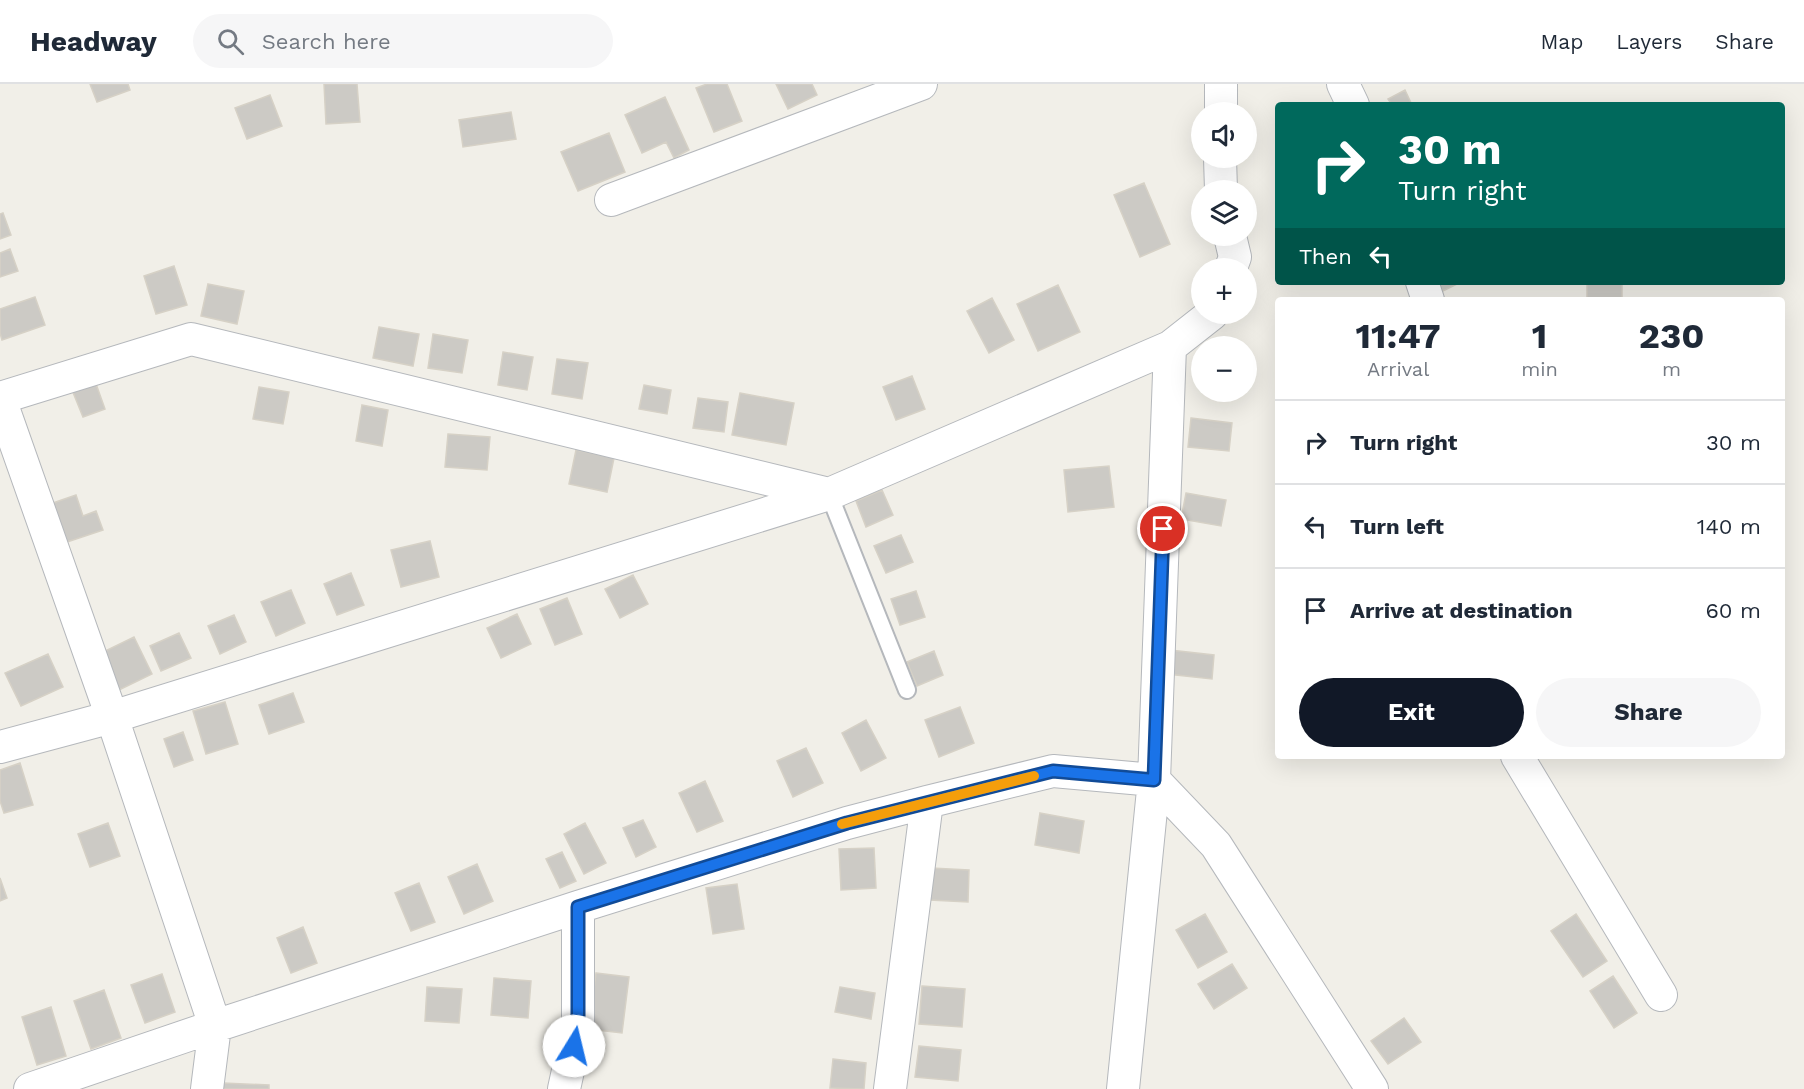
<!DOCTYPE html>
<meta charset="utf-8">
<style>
body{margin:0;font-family:"Work Sans",sans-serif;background:#f6f6f7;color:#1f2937;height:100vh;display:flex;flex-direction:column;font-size:22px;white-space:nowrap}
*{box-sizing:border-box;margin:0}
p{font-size:20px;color:#747a83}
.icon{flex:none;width:33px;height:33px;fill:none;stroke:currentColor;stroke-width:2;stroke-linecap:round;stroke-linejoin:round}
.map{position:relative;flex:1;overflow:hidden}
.details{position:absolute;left:1275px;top:213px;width:510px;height:462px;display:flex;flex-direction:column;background:#fff;border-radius:6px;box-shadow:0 6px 24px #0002}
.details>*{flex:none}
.guide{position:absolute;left:1275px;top:18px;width:510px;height:183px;border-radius:6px;box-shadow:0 6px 24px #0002;background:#00695c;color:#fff;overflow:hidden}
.buttons{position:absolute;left:1191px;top:18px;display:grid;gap:12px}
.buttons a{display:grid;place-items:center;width:66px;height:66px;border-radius:50%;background:#fff;box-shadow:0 6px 24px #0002;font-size:30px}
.pin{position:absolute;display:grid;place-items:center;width:51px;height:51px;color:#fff;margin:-26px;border:3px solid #fff;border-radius:50%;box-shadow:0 2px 6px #0007}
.me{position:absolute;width:66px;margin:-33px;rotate:9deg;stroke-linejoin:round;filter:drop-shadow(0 0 4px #0008)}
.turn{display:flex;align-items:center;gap:21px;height:126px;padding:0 24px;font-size:27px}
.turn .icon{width:78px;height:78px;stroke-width:2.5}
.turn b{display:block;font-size:42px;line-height:51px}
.then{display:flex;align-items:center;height:57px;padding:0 24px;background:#0003;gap:12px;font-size:22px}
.eta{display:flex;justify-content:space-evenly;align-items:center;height:102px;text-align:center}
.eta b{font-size:36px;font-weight:700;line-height:42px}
.cta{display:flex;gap:12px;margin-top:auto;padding:12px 24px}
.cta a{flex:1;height:69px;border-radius:36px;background:#111827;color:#fff;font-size:24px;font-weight:700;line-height:69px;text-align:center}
.cta a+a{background:#f6f6f7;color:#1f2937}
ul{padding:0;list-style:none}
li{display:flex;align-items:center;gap:18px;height:84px;padding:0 24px;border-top:2px solid #e0e1e3}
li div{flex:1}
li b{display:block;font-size:22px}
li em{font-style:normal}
header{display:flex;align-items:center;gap:36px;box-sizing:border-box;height:84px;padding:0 30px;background:#fff;border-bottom:2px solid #e0e1e3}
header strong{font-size:28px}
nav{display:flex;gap:33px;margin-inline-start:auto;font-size:21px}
.search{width:420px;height:54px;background:#f6f6f7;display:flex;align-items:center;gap:15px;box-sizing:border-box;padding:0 21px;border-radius:33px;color:#747a83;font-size:22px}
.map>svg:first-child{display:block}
.building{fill:#cccac5;stroke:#d6d1c6;stroke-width:1.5}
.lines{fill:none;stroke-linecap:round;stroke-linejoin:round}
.service-casing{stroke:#b5b8bc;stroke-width:20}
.minor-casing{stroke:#b5b8bc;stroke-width:34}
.service{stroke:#fff;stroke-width:16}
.minor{stroke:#fff;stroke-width:32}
.route-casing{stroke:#114b97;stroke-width:15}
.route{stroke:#1a73e8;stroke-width:10}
.slow{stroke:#f59e0b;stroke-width:10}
</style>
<header>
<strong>Headway</strong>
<div class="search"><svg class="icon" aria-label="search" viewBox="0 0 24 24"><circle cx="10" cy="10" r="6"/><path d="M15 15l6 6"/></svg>Search here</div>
<nav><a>Map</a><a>Layers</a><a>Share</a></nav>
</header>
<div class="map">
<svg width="1804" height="1005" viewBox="0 0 1804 1005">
<rect width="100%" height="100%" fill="#f1efe8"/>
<path class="building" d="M90,0H128L130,6L97,18Z
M324,0H357L360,38L326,40Z
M707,0H727L742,37L714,48L696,4Z
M776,0H812L817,11L788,25Z
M1405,6L1412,21H1392L1388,15Z
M270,11L282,42L247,55L235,24Z
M665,13L689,66L674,74L666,58L642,69L625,31Z
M511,28L516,55L463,63L459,36Z
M609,49L625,88L578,107L561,68Z
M1144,99L1170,160L1140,173L1114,111Z
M3,129L11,151L0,155V130Z
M10,165L18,187L0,193V169Z
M174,182L187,221L156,230L144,192Z
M1439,198H1461L1443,207Z
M1587,198H1622V216H1587Z
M208,200L244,207L237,240L201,232Z
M1058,201L1080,248L1038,267L1017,220Z
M35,213L45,241L2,256L0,249V225Z
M992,214L1014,256L989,269L967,227Z
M379,243L419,250L413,282L373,274Z
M433,250L468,256L462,289L428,284Z
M503,268L533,273L527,306L498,301Z
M557,275L588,279L582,315L552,310Z
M912,292L925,325L896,336L883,303Z
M95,297L105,325L83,333L72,306Z
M644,301L671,306L667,330L639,325Z
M259,303L289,308L283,340L253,335Z
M740,309L794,319L786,361L732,351Z
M698,314L728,318L724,348L693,344Z
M362,321L388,326L382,362L356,357Z
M1191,334L1232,339L1229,367L1188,363Z
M448,350L490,353L487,386L445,383Z
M576,366L614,374L607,408L569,400Z
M1109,382L1114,423L1068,428L1064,386Z
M882,406L893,431L866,443L856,417Z
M1186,409L1226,416L1221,442L1181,435Z
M76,411L83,432L96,427L103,446L64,459L50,420Z
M901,451L913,478L886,489L874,462Z
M430,457L439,493L401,503L391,466Z
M351,489L364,521L337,531L324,500Z
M633,491L648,520L620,534L605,505Z
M291,506L305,539L276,552L261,518Z
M916,507L925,533L900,541L891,515Z
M567,514L582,550L555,561L540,525Z
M517,530L531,560L501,574L487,544Z
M234,531L246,558L220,570L208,542Z
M179,549L191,574L161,587L150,562Z
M134,553L152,590L119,606L101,569Z
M1170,566L1214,571L1212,595L1167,590Z
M934,567L943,591L917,602L907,578Z
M48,570L63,603L21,622L5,589Z
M293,609L304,638L269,650L259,621Z
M225,618L238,660L206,670L193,627Z
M960,623L974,659L939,673L925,636Z
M866,636L886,674L861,687L842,649Z
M183,648L193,676L174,683L164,655Z
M806,664L823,699L793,713L777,677Z
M20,679L33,721L4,729L0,717V686Z
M705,697L723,737L697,748L679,709Z
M1040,729L1084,737L1079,769L1035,761Z
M643,736L656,763L636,773L623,744Z
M108,739L120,772L90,783L78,750Z
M585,739L606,779L584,790L564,750Z
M874,764L876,804L841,806L839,765Z
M562,768L576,797L560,804L546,775Z
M477,780L493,817L464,830L448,793Z
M931,784L969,786L968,818L930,816Z
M0,794L7,814L0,817Z
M419,799L435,838L411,847L395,809Z
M737,800L744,845L713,850L706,804Z
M1205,830L1227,868L1198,884L1176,846Z
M1576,830L1607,877L1583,893L1551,847Z
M303,843L317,879L291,889L277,854Z
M1232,880L1247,904L1214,925L1198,900Z
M596,889L629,893L622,949L589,945Z
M162,890L175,928L145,939L131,901Z
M1613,892L1637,929L1614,944L1590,907Z
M494,894L531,897L528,934L491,931Z
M922,902L965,905L962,943L919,940Z
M427,903L462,905L459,939L425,937Z
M840,903L875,909L871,935L835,928Z
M104,906L121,954L91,965L74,917Z
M51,923L66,972L37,981L22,933Z
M1404,934L1421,958L1388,980L1371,957Z
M919,962L961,966L958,997L915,993Z
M833,975L866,979L864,1005L830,1004Z
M223,999L269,1001V1005H223Z"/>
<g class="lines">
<defs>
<path id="service" d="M829,410L907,606"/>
<path id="minor" d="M1343,0L1353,21
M1221,28V0
M1220,74L1221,106
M611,116L921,0
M1230,152L1235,173L1231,184
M1422,198L1428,216
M0,314L191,255L829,410
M0,315L112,633L215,942L578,823L847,739L927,718L1053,687L1154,696L1216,761L1372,1005
M0,663L112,633L829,410L1170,263
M1517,672L1661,911
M30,1005L215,942L207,1005
M564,1005L578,941V823
M890,1005L927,718
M1123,1005L1154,696L1170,263L1212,230"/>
</defs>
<use href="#service" class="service-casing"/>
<use href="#minor" class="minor-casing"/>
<use href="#service" class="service"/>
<use href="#minor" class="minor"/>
</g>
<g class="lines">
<defs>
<path id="route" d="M574,962L578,941V823L847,739L1053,687L1154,696L1163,445"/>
</defs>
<use href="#route" class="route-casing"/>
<use href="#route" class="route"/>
<path class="slow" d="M842,740L1034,692"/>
</g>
</svg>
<div class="buttons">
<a><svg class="icon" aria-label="sound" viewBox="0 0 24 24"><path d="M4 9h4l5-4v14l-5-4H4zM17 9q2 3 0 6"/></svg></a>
<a><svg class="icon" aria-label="layers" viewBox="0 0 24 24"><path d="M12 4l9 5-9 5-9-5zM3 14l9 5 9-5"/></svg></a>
<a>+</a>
<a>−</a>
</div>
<div class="pin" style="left:1163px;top:445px;background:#d93025"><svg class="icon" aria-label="arrive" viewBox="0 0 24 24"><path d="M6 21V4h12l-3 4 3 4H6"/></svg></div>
<svg class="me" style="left:574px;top:962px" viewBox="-20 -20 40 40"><circle r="19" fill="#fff"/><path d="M0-13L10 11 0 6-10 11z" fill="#1a73e8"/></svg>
<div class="guide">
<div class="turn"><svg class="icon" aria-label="right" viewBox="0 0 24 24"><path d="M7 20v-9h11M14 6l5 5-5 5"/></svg><div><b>30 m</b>Turn right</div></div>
<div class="then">Then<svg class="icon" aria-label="left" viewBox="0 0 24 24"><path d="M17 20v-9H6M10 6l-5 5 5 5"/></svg></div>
</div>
<section class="details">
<div class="eta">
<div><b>11:47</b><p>Arrival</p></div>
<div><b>1</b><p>min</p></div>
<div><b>230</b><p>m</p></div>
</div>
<ul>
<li><svg class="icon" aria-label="right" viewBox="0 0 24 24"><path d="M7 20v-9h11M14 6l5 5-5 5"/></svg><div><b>Turn right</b></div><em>30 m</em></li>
<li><svg class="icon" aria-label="left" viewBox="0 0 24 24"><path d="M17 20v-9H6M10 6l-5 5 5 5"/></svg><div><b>Turn left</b></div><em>140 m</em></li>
<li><svg class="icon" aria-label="arrive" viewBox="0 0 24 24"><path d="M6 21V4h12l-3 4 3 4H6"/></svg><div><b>Arrive at destination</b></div><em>60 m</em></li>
</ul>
<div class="cta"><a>Exit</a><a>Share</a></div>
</section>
</div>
